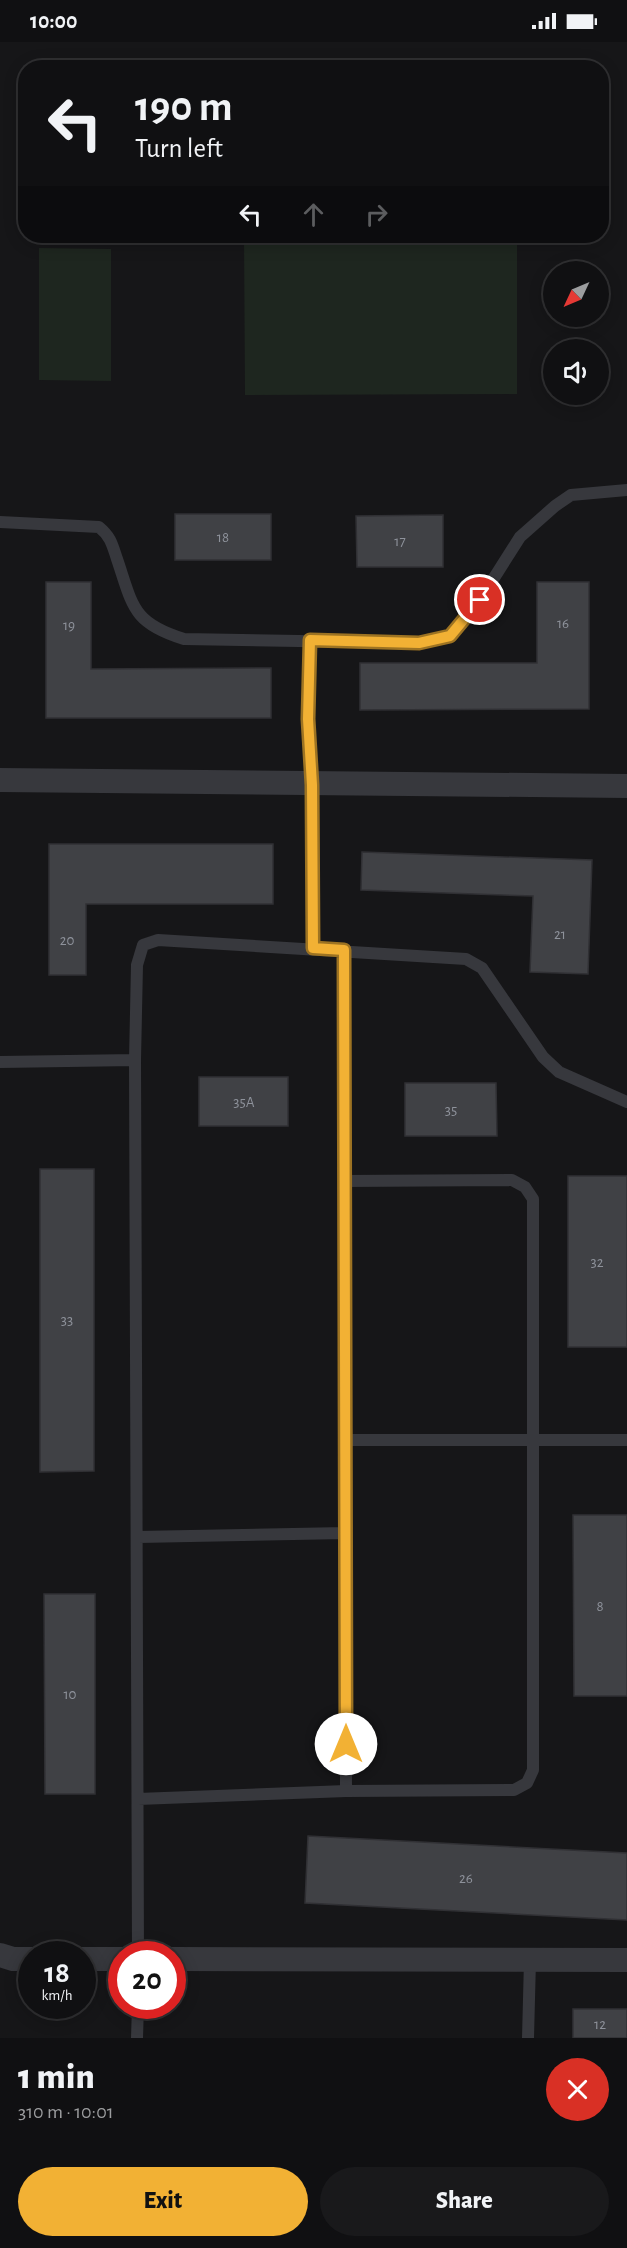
<!DOCTYPE html>
<meta charset="utf-8">
<style>
body{margin:0;font-family:"Alegreya Sans",sans-serif;background:#19191b;color:#f1f3f6;height:100vh;display:flex;flex-direction:column;font-size:22px;white-space:nowrap}
*{box-sizing:border-box;margin:0}
p{font-size:20px;color:#9c9d9f}
.icon{flex:none;width:33px;height:33px;fill:none;stroke:currentColor;stroke-width:2;stroke-linecap:round;stroke-linejoin:round}
.map{position:relative;height:1996px;overflow:hidden}
.details{display:flex;flex-direction:column;background:#101012;flex:1}
.details>*{flex:none}
.top-card{position:absolute;left:18px;top:18px;width:591px;height:183px;border-radius:24px;box-shadow:0 3px 15px #0003,0 0 0 2px #303032;background:#101012;color:#f1f3f6;overflow:hidden}
.needle{width:39px;rotate:226deg}
.controls{position:absolute;left:543px;top:219px;display:grid;gap:12px}
.controls a{display:grid;place-items:center;width:66px;height:66px;border-radius:50%;background:#101012;box-shadow:0 3px 15px #0003,0 0 0 2px #303032;font-size:30px}
.speed{position:absolute;left:18px;top:1899px;display:flex;gap:12px;font-size:30px;font-weight:700;text-align:center}
.speed>*{display:grid;place-content:center;width:78px;height:78px;border-radius:50%;background:#101012;box-shadow:0 3px 15px #0003,0 0 0 2px #303032;line-height:1}
.speed small{font-size:15px;font-weight:400}
.speed .limit{border:9px solid #d22;background:#fff;color:#111}
.pin{position:absolute;display:grid;place-items:center;width:51px;height:51px;color:#fff;margin:-26px;border:3px solid #fff;border-radius:50%;box-shadow:0 2px 6px #0007}
.me{position:absolute;width:66px;margin:-33px;rotate:0deg;stroke-linejoin:round;filter:drop-shadow(0 0 4px #0008)}
.turn{display:flex;align-items:center;gap:21px;height:126px;padding:0 18px;font-size:27px}
.turn .icon{width:78px;height:78px;stroke-width:2.5}
.turn b{display:block;font-size:42px;line-height:51px}
.lanes{display:flex;align-items:center;height:57px;padding:0 18px;background:#0003;justify-content:center;gap:30px;direction:ltr}
.lanes .off{opacity:.35}
.round{display:grid;place-items:center;flex:none;width:63px;height:63px;border-radius:32px;background:#19191b}
.summary{display:flex;align-items:center;justify-content:space-between;height:102px;padding:0 18px}
h1{font-size:36px;font-weight:800;line-height:45px}
.button{display:flex;gap:12px;margin-top:auto;padding:12px 18px}
.button a{flex:1;height:69px;border-radius:36px;background:#f2b134;color:#111;font-size:24px;font-weight:800;line-height:69px;text-align:center}
.button a+a{background:#19191b;color:#f1f3f6}
.status{display:flex;justify-content:space-between;align-items:center;height:42px;padding:0 30px;background:#101012;direction:ltr}
.status svg{height:16px;fill:currentColor}
.map>svg:first-child{display:block}
.green{fill:#1e261f}
.building{fill:#404145;stroke:#303034;stroke-width:1.5}
.lines{fill:none;stroke-linecap:round;stroke-linejoin:round}
.service{stroke:#37383d;stroke-width:12}
.minor{stroke:#37383d;stroke-width:24}
.route-casing{stroke:#9d7322;stroke-width:15}
.route{stroke:#f2b134;stroke-width:10}
.labels{text-anchor:middle;stroke-width:4.5;stroke-linejoin:round;paint-order:stroke}
.number-label{font-size:15px;fill:#8e929b}
</style>
<div class="status"><b>10:00</b><svg viewBox="0 0 49 12"><path d="M0 12V9h3v3zM5 12V6h3v6zM10 12V3h3v9zM15 12V0h3v12zM26 1h20v11H26zM47 4h2v5h-2z"/></svg></div>
<div class="map">
<svg width="627" height="1996" viewBox="0 0 627 1996">
<rect width="100%" height="100%" fill="#161618"/>
<path class="green" d="M517,194V352L245,353L244,195Z
M39,206L111,207V339L39,338Z"/>
<path class="building" d="M175,472H271V518H175Z
M443,473V525H357L356,474Z
M46,540H91V627L271,626V676H46Z
M537,540H589V667L360,668V621H537Z
M49,802H273V862H86V933H49Z
M362,810L592,818L588,932L530,930L533,854L361,848Z
M199,1035H288V1084H199Z
M405,1041H496L497,1094H405Z
M40,1127H94V1429L40,1430Z
M568,1134H627V1305H568Z
M573,1473H627V1654H574Z
M44,1552H95V1752H45Z
M308,1794L627,1811V1878L305,1861Z
M573,1967H627V1996H573Z"/>
<g class="lines">
<path class="service" d="M0,480L99,485C111,495 112,502 117,517C133,564 132,581 184,597L419,601L450,594L480,558L520,495L555,464L571,453L627,448
M310,598L308,677L312,743L313,906
M344,908L346,1749
M0,1020L135,1018
M345,1398H627
M138,1495L345,1491
M138,1757L346,1749L514,1748L527,1741L533,1728V1157L525,1145L512,1138L344,1139
M138,1912L135,1018L137,923L143,903L158,898L466,917L482,926L543,1015L559,1030L627,1060
M137,1996L138,1964
M528,1996L530,1918"/>
<path class="minor" d="M0,738L627,744
M0,1913L13,1917H32
M82,1917H122
M172,1917L627,1918"/>
</g>
<g class="lines">
<defs>
<path id="route" d="M346,1702L344,908L313,906L312,743L308,677L310,598L419,601L450,594L480,558"/>
</defs>
<use href="#route" class="route-casing"/>
<use href="#route" class="route"/>
</g>
<g class="labels">
<g class="number-label">
<text x="223" y="500">18</text>
<text x="400" y="504">17</text>
<text x="563" y="586">16</text>
<text x="69" y="588">19</text>
<text x="560" y="897">21</text>
<text x="67" y="903">20</text>
<text x="244" y="1065">35А</text>
<text x="451" y="1073">35</text>
<text x="597" y="1225">32</text>
<text x="67" y="1283">33</text>
<text x="600" y="1569">8</text>
<text x="70" y="1657">10</text>
<text x="466" y="1841">26</text>
<text x="600" y="1987">12</text>
</g>
</g>
</svg>
<div class="controls">
<a><svg class="needle" viewBox="-14 -14 28 28"><path d="M0-13l5 13h-10z" fill="#e53935"/><path d="M0 13l5-13h-10z" fill="#9c9d9f"/></svg></a>
<a><svg class="icon" aria-label="sound" viewBox="0 0 24 24"><path d="M4 9h4l5-4v14l-5-4H4zM17 9q2 3 0 6"/></svg></a>
</div>
<div class="speed"><div>18<small>km/h</small></div><div class="limit">20</div></div>
<div class="pin" style="left:480px;top:558px;background:#d93025"><svg class="icon" aria-label="arrive" viewBox="0 0 24 24"><path d="M6 21V4h12l-3 4 3 4H6"/></svg></div>
<svg class="me" style="left:346px;top:1702px" viewBox="-20 -20 40 40"><circle r="19" fill="#fff"/><path d="M0-13L10 11 0 6-10 11z" fill="#f2b134"/></svg>
<div class="top-card">
<div class="turn"><svg class="icon" aria-label="left" viewBox="0 0 24 24"><path d="M17 20v-9H6M10 6l-5 5 5 5"/></svg><div><b>190 m</b>Turn left</div></div>
<div class="lanes"><svg class="icon" aria-label="left" viewBox="0 0 24 24"><path d="M17 20v-9H6M10 6l-5 5 5 5"/></svg><svg class="icon off" aria-label="ahead" viewBox="0 0 24 24"><path d="M12 20V5M6 11l6-6 6 6"/></svg><svg class="icon off" aria-label="right" viewBox="0 0 24 24"><path d="M7 20v-9h11M14 6l5 5-5 5"/></svg></div>
</div>
</div>
<section class="details">
<div class="summary"><div><h1>1 min</h1><p>310 m · 10:01</p></div><a class="round" style="background:#d93025;color:#fff"><svg class="icon" aria-label="close" viewBox="0 0 24 24"><path d="M6 6l12 12M18 6L6 18"/></svg></a></div>
<div class="button"><a>Exit</a><a>Share</a></div>
</section>
